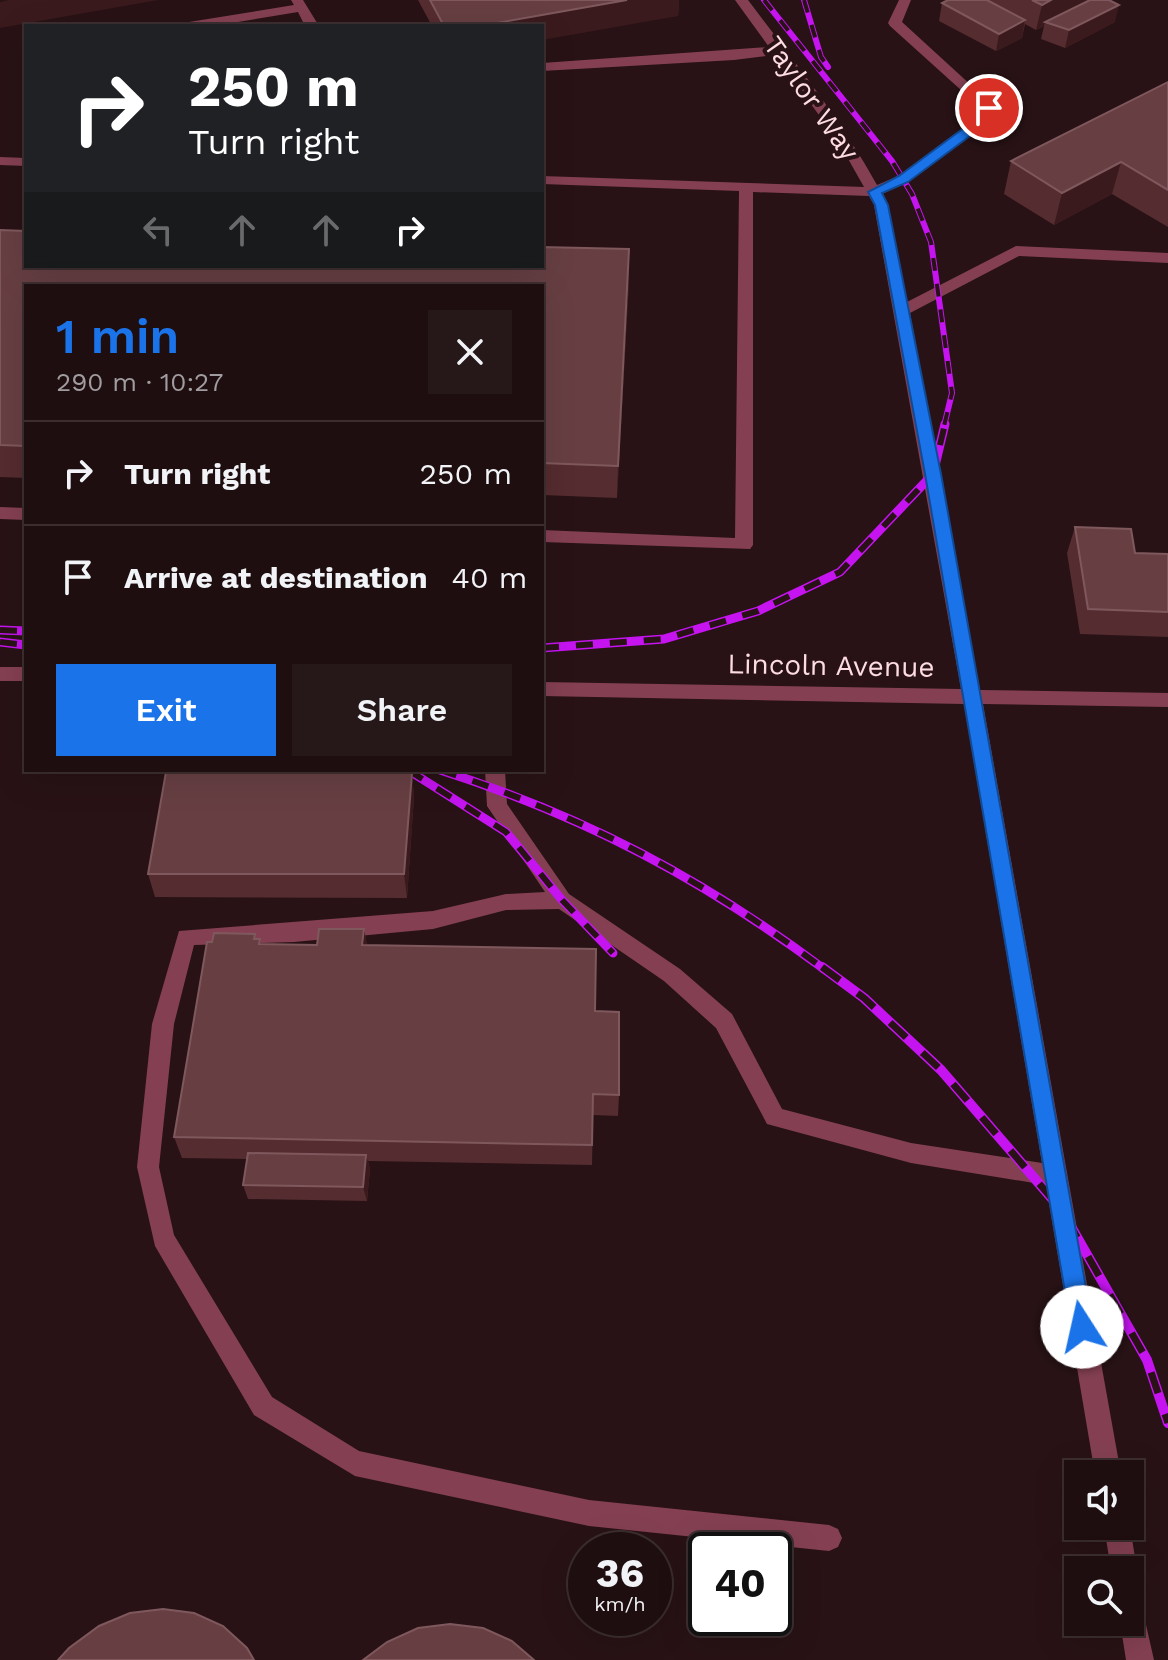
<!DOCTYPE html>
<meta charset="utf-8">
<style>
body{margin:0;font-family:"Work Sans",sans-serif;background:#261719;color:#f1f3f6;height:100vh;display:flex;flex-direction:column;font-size:30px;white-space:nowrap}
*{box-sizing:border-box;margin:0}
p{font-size:26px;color:#a19c9f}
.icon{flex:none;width:44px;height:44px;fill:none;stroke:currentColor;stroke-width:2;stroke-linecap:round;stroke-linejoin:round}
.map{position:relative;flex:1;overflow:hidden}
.details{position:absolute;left:24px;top:284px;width:520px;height:488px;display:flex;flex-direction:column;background:#1e0e10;border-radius:0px;box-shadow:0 8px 32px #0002,0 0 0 2px #3c2e30}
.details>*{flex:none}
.banner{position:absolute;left:24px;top:24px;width:520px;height:244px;border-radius:0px;box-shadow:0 8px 32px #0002,0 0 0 2px #3c2e30;background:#202124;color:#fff;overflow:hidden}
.tools{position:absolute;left:1064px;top:1460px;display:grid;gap:16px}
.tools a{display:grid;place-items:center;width:80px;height:80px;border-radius:0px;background:#1e0e10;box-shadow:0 8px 32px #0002,0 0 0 2px #3c2e30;font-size:40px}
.speed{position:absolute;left:568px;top:1532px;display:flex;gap:16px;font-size:40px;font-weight:700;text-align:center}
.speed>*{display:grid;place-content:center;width:104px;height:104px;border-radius:50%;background:#1e0e10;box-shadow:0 8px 32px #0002,0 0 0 2px #3c2e30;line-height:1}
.speed small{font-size:20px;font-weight:400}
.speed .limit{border:4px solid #111;border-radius:12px;background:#fff;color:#111}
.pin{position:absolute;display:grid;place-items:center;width:68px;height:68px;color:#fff;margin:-34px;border:4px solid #fff;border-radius:50%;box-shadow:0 2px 8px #0007}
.me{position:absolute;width:88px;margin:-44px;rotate:350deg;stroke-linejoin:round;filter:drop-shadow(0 0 6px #0008)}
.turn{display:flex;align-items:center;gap:28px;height:168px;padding:0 32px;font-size:36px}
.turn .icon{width:104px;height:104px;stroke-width:2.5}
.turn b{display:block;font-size:56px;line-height:68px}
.lanes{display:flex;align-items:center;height:76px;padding:0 32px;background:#0003;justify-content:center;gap:40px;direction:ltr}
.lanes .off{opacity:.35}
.round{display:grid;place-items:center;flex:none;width:84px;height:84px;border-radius:0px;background:#261719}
.head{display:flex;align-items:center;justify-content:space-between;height:136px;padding:0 32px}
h1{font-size:48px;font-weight:600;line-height:60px;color:#1a73e8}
.cta{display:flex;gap:16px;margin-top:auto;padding:16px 32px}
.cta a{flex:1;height:92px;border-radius:0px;background:#1a73e8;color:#fff;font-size:32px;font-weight:600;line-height:92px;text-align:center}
.cta a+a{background:#261719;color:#f1f3f6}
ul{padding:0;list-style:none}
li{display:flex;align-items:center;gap:24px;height:104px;padding:0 32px;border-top:2px solid #3c2e30}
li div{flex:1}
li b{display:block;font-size:30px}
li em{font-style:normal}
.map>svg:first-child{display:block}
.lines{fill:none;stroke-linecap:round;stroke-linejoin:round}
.minor{fill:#844052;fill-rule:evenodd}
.rail-far2-casing{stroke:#c514f0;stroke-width:6}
.rail-far1-casing{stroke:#c514f0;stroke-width:9}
.rail-casing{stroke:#c514f0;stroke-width:10}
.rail-far2{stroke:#281215;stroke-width:4;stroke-dasharray:13;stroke-linecap:butt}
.rail-far1{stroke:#281215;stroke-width:6;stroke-dasharray:17;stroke-linecap:butt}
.rail{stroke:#281215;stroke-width:7;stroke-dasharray:22;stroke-linecap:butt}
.wall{fill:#552c30}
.shaded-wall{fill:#3b1a1d}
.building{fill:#673f43;stroke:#7e585c;stroke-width:2}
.route{fill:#1a73e8;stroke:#114b97;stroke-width:2}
.labels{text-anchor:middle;stroke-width:8;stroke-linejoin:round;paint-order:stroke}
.street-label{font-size:28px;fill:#fddce2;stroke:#281215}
</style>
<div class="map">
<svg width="1168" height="1660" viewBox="0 0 1168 1660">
<rect width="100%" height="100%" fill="#281215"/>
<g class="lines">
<path class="minor" d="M291,0H303L319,26H305L298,12L214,26H182L189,22L294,5Z
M735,0H748C793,60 840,118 877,185L898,176L980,116L982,109L890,26L888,23L899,0H911L902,22L996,108L991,121L908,182L882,194L888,205L907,302L1016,246L1168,253V263L1019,256L910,313L980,690L1168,693V707L983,704L1121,1474H1095L1046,1185L911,1163L767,1124L716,1028L664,981L559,909L506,910L433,929L294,942L194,945L174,1024L159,1167L174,1235L272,1397L359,1451L589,1500L829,1525L838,1529L842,1538L838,1547L829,1551L589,1526L355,1476L254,1415L155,1246L137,1167L152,1024L179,931L433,911L506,894L545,892L487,806L485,770H505L507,804L569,894L680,969L732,1014L782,1109L911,1143L1042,1163L964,704L542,696V682L961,689L874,205L869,196L753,192V545L750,549L542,542V530L735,538L739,191L542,184V176L864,187L838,141L775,55L734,60L542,71V63L769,47Z
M0,157L26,158V166L0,165Z
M0,507L26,508V520L0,519Z
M0,667H26V681H0Z
M1104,1526H1130L1137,1570L1133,1579L1130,1581V1570H1111Z
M1130,1590L1139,1594L1154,1660H1126L1120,1622H1130Z"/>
<defs>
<path id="rail-far2" d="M764,0L892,161L912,194L931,242L952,393L944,426
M804,0L821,57L828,67"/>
<path id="rail-far1" d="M0,630L26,631
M0,642L26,645
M542,648L664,639L758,611L840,572L933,474L945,424
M408,770L506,832L562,900L613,953
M440,770C584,816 703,879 824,969"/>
<path id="rail" d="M822,967L864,998L941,1070L1061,1209L1147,1360L1168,1423"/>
</defs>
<use href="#rail-far2" class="rail-far2-casing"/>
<use href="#rail-far1" class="rail-far1-casing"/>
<use href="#rail" class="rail-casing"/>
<use href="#rail-far2" class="rail-far2"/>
<use href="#rail-far1" class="rail-far1"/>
<use href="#rail" class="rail"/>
</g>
<path class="wall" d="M418,0H679L678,16L542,26H432Z
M948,0H1109L1115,22L1065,48L1041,39L1044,26L1036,30L1025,24L1022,38L996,51L939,21L942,3Z
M1168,82V227L1112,194L1054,225L1004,194L1011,161Z
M0,230L629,282L617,498L542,495V286H26V478L0,477Z
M1075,527L1135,553L1168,554V637L1080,634L1067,553Z
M412,773L414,797L407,898L155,897L148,874Z
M364,929L367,945L595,1011L619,1095L618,1116L593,1115L592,1165L368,1161L370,1169L367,1201L248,1199L243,1185L247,1159L182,1158L174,1137L212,942L256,939H260L261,944L317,945Z"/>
<path class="shaded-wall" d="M9,0H158L0,28V2Z
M627,0H679L678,16L542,40V26H480Z
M1051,0H1093L1045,22L1044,26L1036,30L1042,5Z
M1119,5L1115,22L1065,48L1069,30Z
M1025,20L1022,38L996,51L999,34Z
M1121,162L1112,194L1054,225L1062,193Z
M629,249V282L617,498L618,466Z
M412,773L414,797L407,898L404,874Z
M364,929L368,952L362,945Z
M366,1155L370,1169L367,1201L363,1187Z"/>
<path class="building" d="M430,0H627L480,26H444Z
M948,0H987L1025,20L999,34L942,3Z
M1032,0H1051L1042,5Z
M1090,0H1109L1119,5L1069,30L1045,22Z
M1168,82V190L1121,162L1062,193L1011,161Z
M0,230L26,231V266H542V247L629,249L618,466L542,463V286H26V446L0,445Z
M1075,527L1131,529L1135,553L1168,554V612L1088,609Z
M166,772L412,773L404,874H148Z
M319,929H364L362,945L596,949L595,1011L619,1012V1095L593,1094L592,1145L174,1137L207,942H212L214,933L255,934L254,939H260L259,944L317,945Z
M248,1153L366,1155L363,1187L243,1185Z
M163,1609L194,1613L223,1626L247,1648L254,1660H58L69,1648L99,1626L130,1613Z
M450,1624L483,1628L512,1641L534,1660H363L387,1642L418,1628Z"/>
<path class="route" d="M989,104L995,108L990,121L908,182L882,193L888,205L941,474L1093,1327L1090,1334L1082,1337L1074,1334L1071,1327L925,474L875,205L868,192L899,176L980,116L985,106Z"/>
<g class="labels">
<g class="street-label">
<text transform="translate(812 98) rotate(55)" y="10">Taylor Way</text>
<text transform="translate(831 665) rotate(1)" y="10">Lincoln Avenue</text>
</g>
</g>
</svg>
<div class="tools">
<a><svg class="icon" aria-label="sound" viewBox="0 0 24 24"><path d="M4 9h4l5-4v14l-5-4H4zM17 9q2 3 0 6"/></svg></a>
<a><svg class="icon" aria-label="search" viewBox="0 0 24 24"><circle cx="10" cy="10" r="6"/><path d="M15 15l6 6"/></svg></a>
</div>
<div class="speed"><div>36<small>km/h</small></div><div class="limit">40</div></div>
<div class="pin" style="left:989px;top:108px;background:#d93025"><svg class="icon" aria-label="arrive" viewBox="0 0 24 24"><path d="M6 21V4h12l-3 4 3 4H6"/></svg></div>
<svg class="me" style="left:1082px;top:1327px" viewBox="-20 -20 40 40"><circle r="19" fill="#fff"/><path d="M0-13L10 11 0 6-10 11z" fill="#1a73e8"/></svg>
<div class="banner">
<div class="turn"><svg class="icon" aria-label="right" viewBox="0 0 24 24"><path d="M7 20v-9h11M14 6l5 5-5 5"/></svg><div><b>250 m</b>Turn right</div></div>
<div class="lanes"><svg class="icon off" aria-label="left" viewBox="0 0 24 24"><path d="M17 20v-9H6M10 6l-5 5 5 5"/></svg><svg class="icon off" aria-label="ahead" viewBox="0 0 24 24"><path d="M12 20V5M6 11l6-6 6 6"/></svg><svg class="icon off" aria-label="ahead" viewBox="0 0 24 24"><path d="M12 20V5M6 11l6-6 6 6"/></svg><svg class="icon" aria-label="right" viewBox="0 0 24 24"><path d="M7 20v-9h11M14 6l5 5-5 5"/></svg></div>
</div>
<section class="details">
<div class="head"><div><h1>1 min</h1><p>290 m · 10:27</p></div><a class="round"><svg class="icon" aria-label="close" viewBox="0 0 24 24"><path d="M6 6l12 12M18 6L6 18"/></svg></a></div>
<ul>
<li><svg class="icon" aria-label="right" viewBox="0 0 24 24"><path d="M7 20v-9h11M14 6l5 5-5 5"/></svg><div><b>Turn right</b></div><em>250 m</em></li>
<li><svg class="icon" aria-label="arrive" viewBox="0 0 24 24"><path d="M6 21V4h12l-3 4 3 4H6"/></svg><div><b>Arrive at destination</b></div><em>40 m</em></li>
</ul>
<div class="cta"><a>Exit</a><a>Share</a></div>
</section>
</div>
